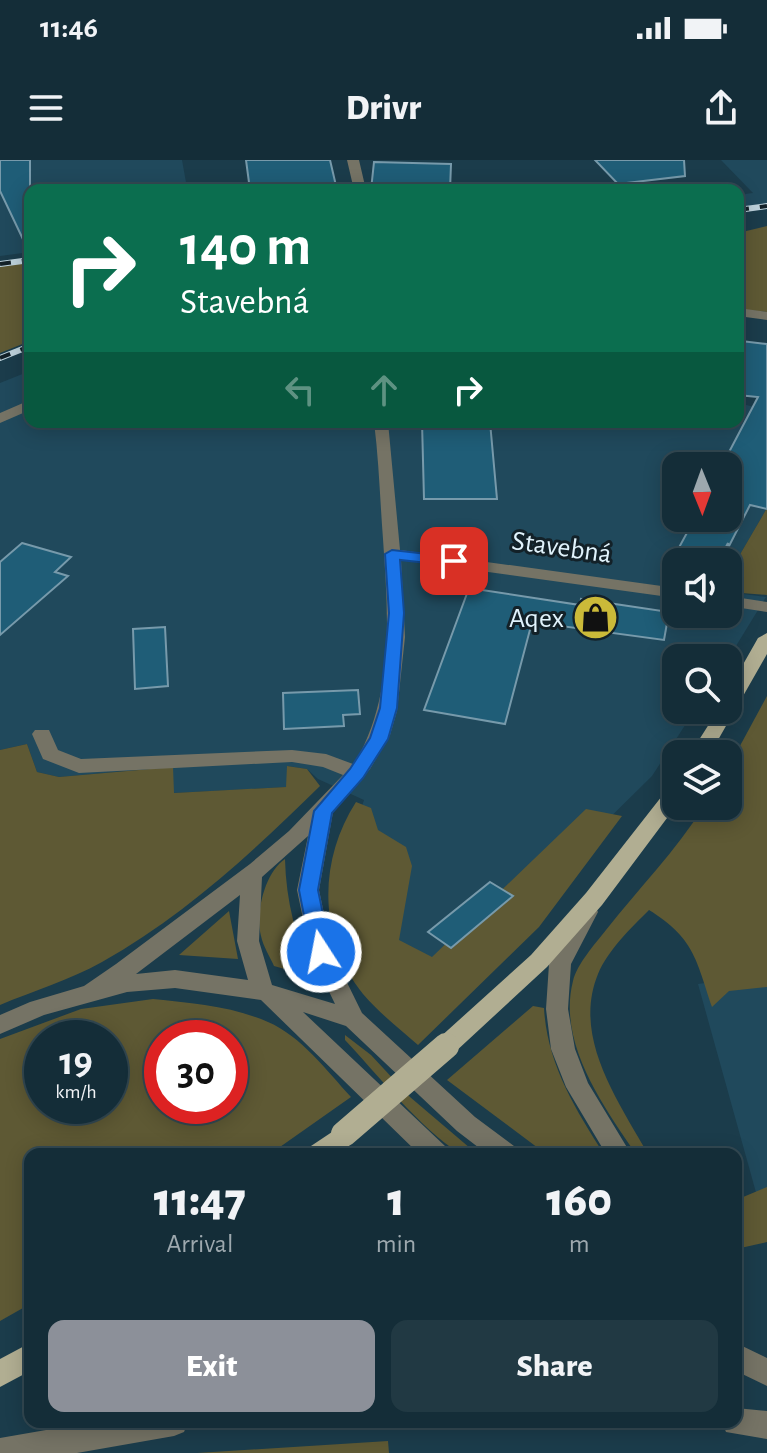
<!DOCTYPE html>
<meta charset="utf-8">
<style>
body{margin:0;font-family:"Alegreya Sans",sans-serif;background:#213943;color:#f1f3f6;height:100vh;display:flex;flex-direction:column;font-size:30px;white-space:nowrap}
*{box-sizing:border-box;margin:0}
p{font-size:26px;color:#9da8ae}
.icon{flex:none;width:44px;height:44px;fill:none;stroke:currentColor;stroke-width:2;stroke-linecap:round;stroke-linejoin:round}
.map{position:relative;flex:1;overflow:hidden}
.panel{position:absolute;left:24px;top:988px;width:718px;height:280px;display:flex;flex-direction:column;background:#142d38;border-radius:16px;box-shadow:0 4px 20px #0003,0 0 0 2px #334953}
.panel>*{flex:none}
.banner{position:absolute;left:24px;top:24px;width:720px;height:244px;border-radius:16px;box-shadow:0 4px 20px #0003,0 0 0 2px #334953;background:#0b6e4f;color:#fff;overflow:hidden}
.needle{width:52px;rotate:179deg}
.fabs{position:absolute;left:662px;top:292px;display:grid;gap:16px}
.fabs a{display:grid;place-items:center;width:80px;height:80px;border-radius:16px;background:#142d38;box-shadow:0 4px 20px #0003,0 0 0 2px #334953;font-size:40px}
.speed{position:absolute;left:24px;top:860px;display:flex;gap:16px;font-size:40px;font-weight:700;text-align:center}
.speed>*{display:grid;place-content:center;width:104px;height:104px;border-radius:50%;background:#142d38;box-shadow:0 4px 20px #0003,0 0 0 2px #334953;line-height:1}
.speed small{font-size:20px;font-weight:400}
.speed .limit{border:12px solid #d22;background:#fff;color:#111}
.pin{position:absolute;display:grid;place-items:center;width:68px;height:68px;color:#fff;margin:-34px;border-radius:16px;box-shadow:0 4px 12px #0006}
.me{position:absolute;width:88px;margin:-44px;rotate:349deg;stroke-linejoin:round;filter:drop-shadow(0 0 6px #0008)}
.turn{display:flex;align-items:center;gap:28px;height:168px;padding:0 24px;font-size:36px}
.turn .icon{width:104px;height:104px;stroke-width:2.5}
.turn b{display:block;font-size:56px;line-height:68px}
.lanes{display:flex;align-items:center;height:76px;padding:0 24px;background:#0003;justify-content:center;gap:40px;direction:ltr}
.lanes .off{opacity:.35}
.eta{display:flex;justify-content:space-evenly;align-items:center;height:136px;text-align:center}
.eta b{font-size:48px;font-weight:800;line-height:56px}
.button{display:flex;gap:16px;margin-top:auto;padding:16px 24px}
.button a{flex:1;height:92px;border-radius:16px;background:#8c9099;color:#fff;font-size:32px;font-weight:800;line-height:92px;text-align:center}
.button a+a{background:#213943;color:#f1f3f6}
.status{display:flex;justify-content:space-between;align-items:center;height:56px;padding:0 40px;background:#142d38;direction:ltr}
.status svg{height:22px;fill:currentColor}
header{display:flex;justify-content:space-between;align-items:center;height:104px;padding:0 24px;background:#142d38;font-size:36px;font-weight:800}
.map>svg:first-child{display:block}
.built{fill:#20495c;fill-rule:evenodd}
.green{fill:#5e5934;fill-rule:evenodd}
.building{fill:#1f5d77;stroke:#779aab;stroke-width:2}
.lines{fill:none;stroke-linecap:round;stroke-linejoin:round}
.minor{fill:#757365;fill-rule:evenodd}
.major{fill:#b1ae92;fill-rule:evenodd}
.rail-casing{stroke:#bdd2dc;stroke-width:6}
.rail{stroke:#132128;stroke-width:4;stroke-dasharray:11;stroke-linecap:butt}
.major-bridge{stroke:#b1ae92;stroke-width:26}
.route{fill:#1a73e8;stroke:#114b97;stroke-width:2}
.labels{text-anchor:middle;stroke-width:6;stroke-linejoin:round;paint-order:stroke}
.street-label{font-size:28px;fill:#e1f3fc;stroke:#132128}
.poi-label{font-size:28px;fill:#e1f3fc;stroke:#132128;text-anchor:end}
</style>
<div class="status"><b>11:46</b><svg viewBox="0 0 49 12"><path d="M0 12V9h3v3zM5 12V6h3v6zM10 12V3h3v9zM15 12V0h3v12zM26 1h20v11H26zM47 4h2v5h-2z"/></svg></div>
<header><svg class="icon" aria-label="menu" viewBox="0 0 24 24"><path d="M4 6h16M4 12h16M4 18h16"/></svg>Drivr<svg class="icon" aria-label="share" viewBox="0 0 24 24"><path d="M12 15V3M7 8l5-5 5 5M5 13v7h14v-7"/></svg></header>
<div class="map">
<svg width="767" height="1293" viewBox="0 0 767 1293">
<rect width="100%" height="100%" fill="#1b3c4b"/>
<path class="built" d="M0,0H182L187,28L30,30V92L0,96Z
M721,0H767V48L738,52V35L753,33Z
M30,211V262H738V243L767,250V348L728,415V402H676V454H728V432L766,437L728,499L676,498V550H695L652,616L431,834L362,786L349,686L364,640L318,619L307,609L288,606L287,627L173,633L172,607L59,617L37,612L27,584L0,590V223ZM676,306H728V358H676Z
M767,814V1072L698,824Z"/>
<path class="green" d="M767,66V152L738,149V73Z
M30,102V181L0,193V106Z
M767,348V435L728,432V415Z
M767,536V827L729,831L712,847C696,799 694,778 649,750C631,768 608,790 598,814C572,877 618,941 648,994H636C604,947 557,883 573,821C577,804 595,784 606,770C638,729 676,691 704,646H728V608Z
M27,584L37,612L59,617L173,607L174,633L286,627L287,606L307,609L320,626C254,691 183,757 102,802C70,820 33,831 0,845V590Z
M356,642L371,648L378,670L406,687L412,706L399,780L432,797L586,649L622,656L539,767L418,885C400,869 379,853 363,834C318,778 318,701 356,642Z
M285,699C286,742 296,778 313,817L274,806C270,797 263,786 261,776C255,753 265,712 285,699Z
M229,751L238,799L179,795Z
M153,839C191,843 232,846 268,862C301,876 327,911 351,937L270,994H30V1144L0,1161V879L81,849ZM42,878H110V946H42ZM162,878H230V946H162Z
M533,846L544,848C547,903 575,949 604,994H546L447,920Z
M345,875L371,895L410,937L477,994C470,994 464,995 458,992C422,970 375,912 345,880Z
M767,1027V1082L736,1089V1040Z
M388,1281L389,1293H197Z"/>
<path class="building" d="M0,0H30V94L0,31Z
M246,0H330L337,30H250Z
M595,0H684L685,16L618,24Z
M374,2L451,4L450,30H371Z
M741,181L767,184V349L750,345L728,388V383L718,402H714L676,393L695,358H728V294L758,237L738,235Z
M422,262H490L497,339H424Z
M22,383L71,397L55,412L68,416L0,475V402Z
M469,428L580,445L581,439L669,452L664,480L532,462L505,564L424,550Z
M165,467L168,526L135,529L133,469Z
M358,530L360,554L343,555L344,566L284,569L283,533Z
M490,722L513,736L451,788L428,772Z"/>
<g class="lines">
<path class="minor" d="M347,0H359L366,30H354Z
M738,148L767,152V160L738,156Z
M30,240V250L0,263V253Z
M374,262H388L400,390L676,428V438L401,400L405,477L397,551L390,575L370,609L333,652L319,730L332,792L362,853L475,957L514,986L517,994H487L457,971L346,866L303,852L445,986L448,994H419L261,840L175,828L127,832L44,855L0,874V855L30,842L84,826L116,804L250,704L289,671L343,615L323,607L292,602L79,613L43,599L32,574L35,570H49L58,590L81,599L292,590L326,594L353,604L356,601C395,532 388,454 383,379C380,340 379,301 374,262ZM308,676L297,730L310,792L335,844L272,825L259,781L262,717ZM240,735L237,781L248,820L175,810L136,814Z
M728,436L767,442V452L728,446Z
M587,744L595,746L598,752L571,804L568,849L575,889L588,923L631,994H606L566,927L551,889L546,849L549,804L579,746Z
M736,1183L767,1198V1226L736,1211Z
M736,1248L767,1251V1279L726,1272L722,1262H736Z
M92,1262H188L184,1272L174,1276L77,1293H0V1278Z"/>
<path class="major" d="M767,473V494L710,594H690L718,550H728V531L758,478Z
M676,625V646L602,745L547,807L454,893L446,895L438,893L434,886L438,879L531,795L586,733L669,627Z
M344,964L353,967L356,974L338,994H308L311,986Z
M30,1183V1211L0,1227V1199Z"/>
<defs>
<path id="rail" d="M738,50L767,46
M0,104L30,100
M0,198L30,186"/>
</defs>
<use href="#rail" class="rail-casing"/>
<use href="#rail" class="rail"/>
<path class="major-bridge" d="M344,974L446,886"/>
</g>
<path class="route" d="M392,390L454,397L462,401L454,406L400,400L404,453L397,548L388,579L363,618L332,653L318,730L331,792L321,800L311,792L299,730L314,651L350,609L370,578L380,548L389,453L385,394Z"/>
<defs>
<symbol id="shop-disc" viewBox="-11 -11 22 22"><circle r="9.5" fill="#cbba39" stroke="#132128"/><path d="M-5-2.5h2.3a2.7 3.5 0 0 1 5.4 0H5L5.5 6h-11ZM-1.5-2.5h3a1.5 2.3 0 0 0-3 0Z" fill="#111"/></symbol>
</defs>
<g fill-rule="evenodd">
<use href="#shop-disc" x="570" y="432" width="51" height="51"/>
</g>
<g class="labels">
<g class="street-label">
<text transform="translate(562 386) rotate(8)" y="10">Stavebná</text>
</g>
<g class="poi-label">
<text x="564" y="467">Aqex</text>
</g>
</g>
</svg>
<div class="fabs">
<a><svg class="needle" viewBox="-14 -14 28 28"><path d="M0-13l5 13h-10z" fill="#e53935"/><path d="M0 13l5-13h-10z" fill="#9da8ae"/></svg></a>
<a><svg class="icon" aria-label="sound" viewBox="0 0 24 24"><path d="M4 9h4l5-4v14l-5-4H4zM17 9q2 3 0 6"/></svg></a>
<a><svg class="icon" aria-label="search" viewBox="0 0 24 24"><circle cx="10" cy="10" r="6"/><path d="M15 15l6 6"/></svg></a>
<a><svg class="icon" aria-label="layers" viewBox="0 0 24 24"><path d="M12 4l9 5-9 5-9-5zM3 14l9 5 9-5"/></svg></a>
</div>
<div class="speed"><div>19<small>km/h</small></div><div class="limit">30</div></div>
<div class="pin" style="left:454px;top:401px;background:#d93025"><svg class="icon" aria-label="arrive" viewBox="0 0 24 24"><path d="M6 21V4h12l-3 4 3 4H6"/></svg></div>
<svg class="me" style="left:321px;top:792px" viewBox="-20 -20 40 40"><circle r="17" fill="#1a73e8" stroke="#fff" stroke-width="3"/><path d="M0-11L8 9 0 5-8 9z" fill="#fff"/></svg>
<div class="banner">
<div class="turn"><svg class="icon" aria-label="right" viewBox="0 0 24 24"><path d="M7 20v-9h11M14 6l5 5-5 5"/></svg><div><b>140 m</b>Stavebná</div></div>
<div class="lanes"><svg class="icon off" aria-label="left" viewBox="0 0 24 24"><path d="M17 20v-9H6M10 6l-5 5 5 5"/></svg><svg class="icon off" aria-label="ahead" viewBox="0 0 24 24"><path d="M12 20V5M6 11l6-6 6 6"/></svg><svg class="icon" aria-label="right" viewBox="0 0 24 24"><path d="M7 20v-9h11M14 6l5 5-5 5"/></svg></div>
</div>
<section class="panel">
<div class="eta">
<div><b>11:47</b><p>Arrival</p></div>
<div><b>1</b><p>min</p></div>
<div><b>160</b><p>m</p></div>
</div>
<div class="button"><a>Exit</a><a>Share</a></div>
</section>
</div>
